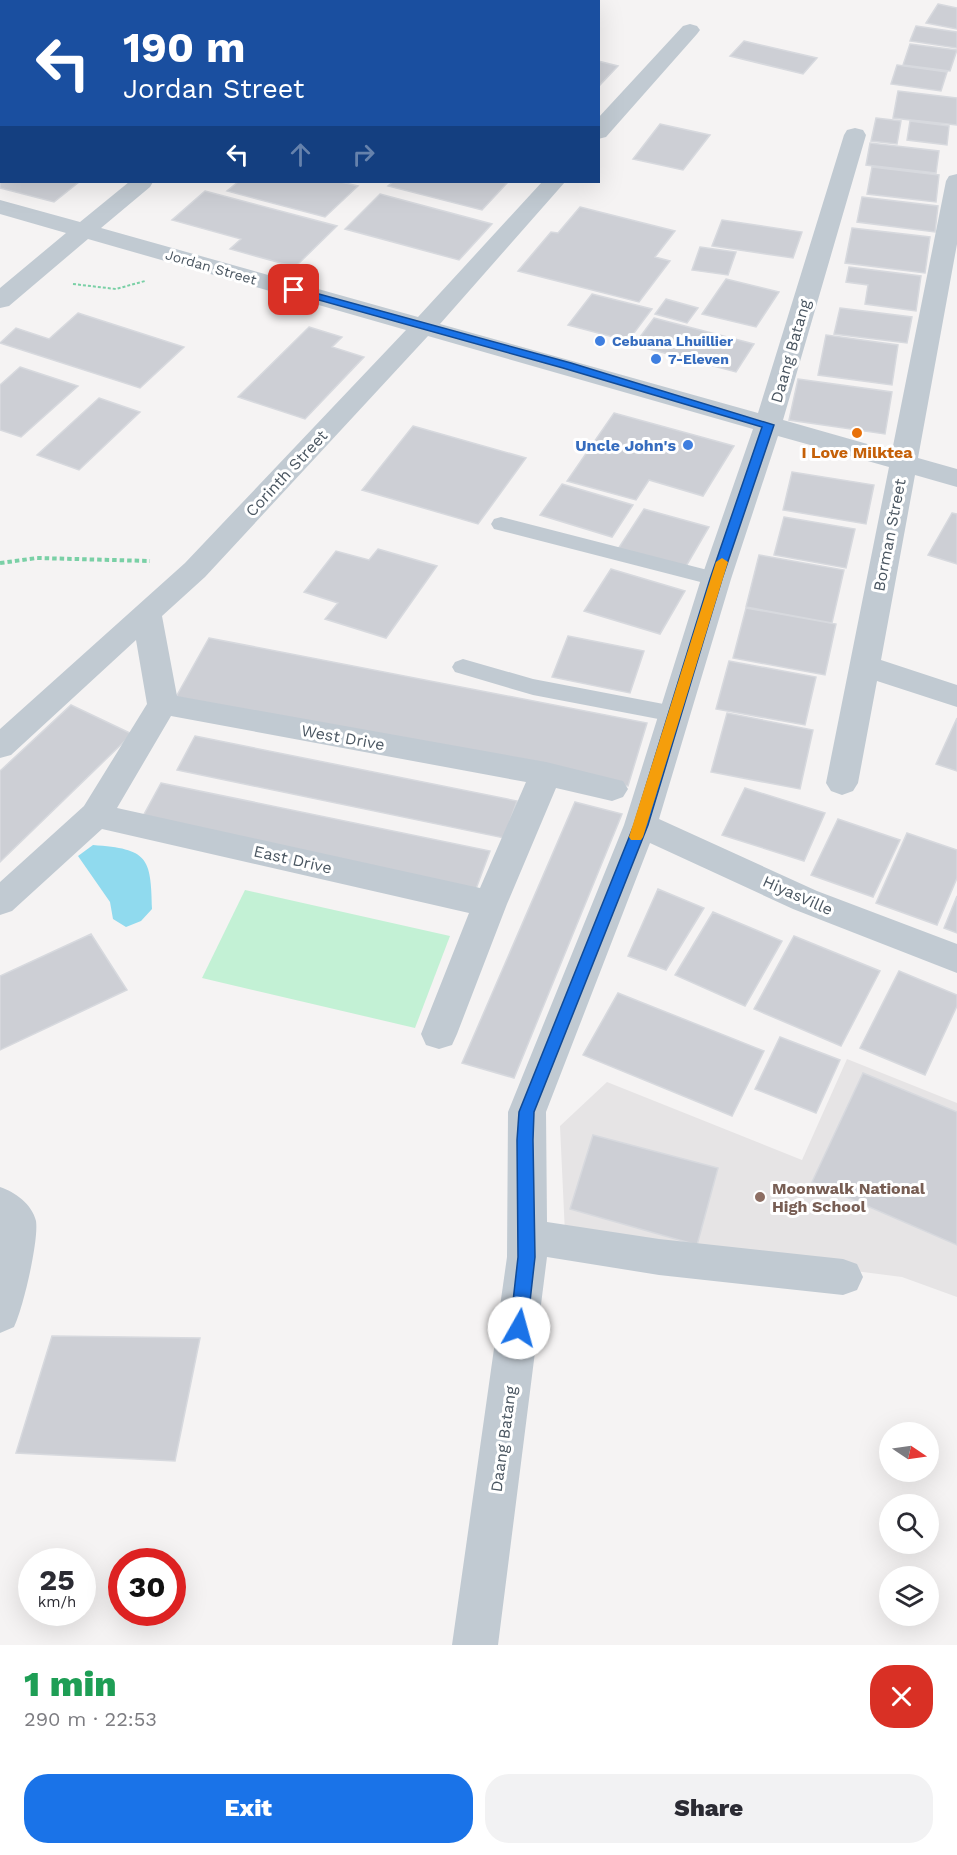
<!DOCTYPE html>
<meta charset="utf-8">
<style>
body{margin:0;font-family:"Work Sans",sans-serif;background:#f2f2f3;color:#2b2b33;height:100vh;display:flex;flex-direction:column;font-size:22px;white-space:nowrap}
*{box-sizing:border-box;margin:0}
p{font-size:20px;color:#7c7c81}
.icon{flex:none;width:33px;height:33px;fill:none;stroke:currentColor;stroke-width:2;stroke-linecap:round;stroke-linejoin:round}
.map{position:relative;height:1645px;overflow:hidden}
.side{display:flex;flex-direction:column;background:#fff;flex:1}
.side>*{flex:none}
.banner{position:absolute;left:0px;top:0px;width:600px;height:183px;box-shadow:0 6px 24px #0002;background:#1a4fa0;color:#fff;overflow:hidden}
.needle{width:39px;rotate:103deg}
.buttons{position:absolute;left:879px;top:1422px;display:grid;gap:12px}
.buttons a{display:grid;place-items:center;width:60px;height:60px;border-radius:50%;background:#fff;box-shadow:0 6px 24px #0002;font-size:30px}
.speed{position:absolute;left:18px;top:1548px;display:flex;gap:12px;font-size:30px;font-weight:700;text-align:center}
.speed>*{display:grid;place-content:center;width:78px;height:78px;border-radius:50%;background:#fff;box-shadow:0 6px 24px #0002;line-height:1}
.speed small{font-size:15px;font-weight:400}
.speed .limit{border:9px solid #d22;background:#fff;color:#111}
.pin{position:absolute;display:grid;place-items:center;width:51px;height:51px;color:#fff;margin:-26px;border-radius:12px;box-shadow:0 3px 9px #0006}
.me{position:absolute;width:66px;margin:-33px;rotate:7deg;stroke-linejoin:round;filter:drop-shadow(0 0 4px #0008)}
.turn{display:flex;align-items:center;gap:21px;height:126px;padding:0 24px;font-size:27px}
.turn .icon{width:78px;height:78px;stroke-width:2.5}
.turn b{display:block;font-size:42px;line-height:51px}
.lanes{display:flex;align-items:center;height:57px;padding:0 24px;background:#0003;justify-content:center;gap:30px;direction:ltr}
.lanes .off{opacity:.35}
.round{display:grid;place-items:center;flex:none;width:63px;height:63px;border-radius:24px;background:#f2f2f3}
.summary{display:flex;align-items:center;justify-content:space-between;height:102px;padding:0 24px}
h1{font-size:36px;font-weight:800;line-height:45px;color:#1e9e55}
.action{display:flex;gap:12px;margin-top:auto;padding:12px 24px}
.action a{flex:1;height:69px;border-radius:24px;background:#1a73e8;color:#fff;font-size:24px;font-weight:800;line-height:69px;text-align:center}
.action a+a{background:#f2f2f3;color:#2b2b33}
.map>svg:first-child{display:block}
.education{fill:#e6e4e5}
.green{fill:#c3f1d5}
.water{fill:#90daee}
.building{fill:#cdcfd5;stroke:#d7d9de;stroke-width:1.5}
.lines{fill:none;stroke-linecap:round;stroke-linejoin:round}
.path-far1{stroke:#7ad0a6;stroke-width:2;stroke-dasharray:3 2;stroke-linecap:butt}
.path{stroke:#7ad0a6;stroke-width:4;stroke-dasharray:4.5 3;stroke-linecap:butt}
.service{fill:#c1cad2;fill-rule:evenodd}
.minor{fill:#c1cad2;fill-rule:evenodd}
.route{fill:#1a73e8;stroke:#114b97;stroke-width:1.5}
.slow{fill:#f59e0b}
.shop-dot{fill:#3f7fe0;stroke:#fff;stroke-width:2}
.food-dot{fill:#e8710a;stroke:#fff;stroke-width:2}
.education-dot{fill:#8d6e63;stroke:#fff;stroke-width:2}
.labels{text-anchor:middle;stroke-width:6;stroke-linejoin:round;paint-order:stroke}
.far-street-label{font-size:14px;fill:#4a5661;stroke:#fff}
.far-shop-label{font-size:14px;font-weight:bold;fill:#366cbe;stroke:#fff;text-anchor:start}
.street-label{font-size:16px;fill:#4a5661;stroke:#fff}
.shop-label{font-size:16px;font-weight:bold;fill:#366cbe;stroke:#fff;text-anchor:end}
.food-label{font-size:16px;font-weight:bold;fill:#c56008;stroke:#fff}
.education-label{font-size:16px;font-weight:bold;fill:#785e54;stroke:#fff;text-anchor:start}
</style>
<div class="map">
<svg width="957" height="1645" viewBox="0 0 957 1645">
<rect width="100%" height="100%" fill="#f5f3f3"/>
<path class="education" d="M847,1059L957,1103V1297L902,1277L565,1234L560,1126L607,1082L802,1160Z"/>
<path class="green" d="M245,890L450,936L415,1028L202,978Z"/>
<path class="water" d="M93,845C148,849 151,857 152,909L141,921L126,927L113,919L110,902L78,856Z"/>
<path class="building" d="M219,0H319L218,2Z
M430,0H517L429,2Z
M938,4L957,8V29L926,23Z
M916,26L957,32V48L910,41Z
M744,41L817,58L803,74L730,56Z
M910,44L957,50L950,71L903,65Z
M598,61L618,66L598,87Z
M897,65L947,72L941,91L891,84Z
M898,91L957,98V125L893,118Z
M876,118L901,121L897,144L871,141Z
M910,121L949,126L947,145L907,140Z
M660,124L710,135L683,170L633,159Z
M870,143L939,151L936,173L866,165Z
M0,150L2,182H79L54,202L0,188Z
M872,167L939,175L936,202L867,194Z
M238,182H341L358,186L325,217L227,191Z
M393,182H501L507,183L482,210L388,186Z
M205,191L337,226L295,267L230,249L241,239L172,220Z
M380,194L492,224L459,260L345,229Z
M862,197L938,206L935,232L857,222Z
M580,207L675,231L655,257L670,261L639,302L518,271L551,232L558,233Z
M722,220L802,232L793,258L712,246Z
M852,228L930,237L925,273L845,263Z
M700,247L736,252L728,275L692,270Z
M849,267L921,276L916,311L865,304L868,285L846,282Z
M726,279L779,292L756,327L702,314Z
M592,294L652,309L628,341L568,325Z
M666,299L698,308L687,323L655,314Z
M840,308L912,317L907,343L834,334Z
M78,313L184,347L140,388L0,343L16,328L49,339Z
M654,318L754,344L736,372L634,345Z
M309,327L342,337L332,347L364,357L305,419L238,397Z
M826,335L898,345L892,385L818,375Z
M20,367L78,386L21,437L0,430V385Z
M798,379L892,392L885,434L789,420Z
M99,398L140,412L79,470L37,455Z
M614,413L734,446L703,496L649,480L636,500L567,481Z
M413,426L526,458L478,524L362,490Z
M792,472L874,485L866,524L783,510Z
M562,484L633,505L612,537L540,515Z
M644,509L709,527L685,568L618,549Z
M952,513L957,514V564L928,555Z
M784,517L855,529L846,568L774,555Z
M378,549L437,566L386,638L325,619L338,603L304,592L336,551L369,560Z
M759,555L844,570L832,623L746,607Z
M611,569L685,591L660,634L584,611Z
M746,608L836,624L825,675L733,658Z
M568,636L644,651L630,693L552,677Z
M209,638L647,723L628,786L176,697Z
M729,661L816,677L805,725L716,709Z
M71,705L132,734L0,862V771Z
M727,713L813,730L800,789L711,772Z
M957,718V771L936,764Z
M195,736L517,801L504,838L177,770Z
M161,783L490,851L476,889L142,818Z
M745,788L825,813L804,861L722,835Z
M575,802L622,814L514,1078L462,1063Z
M838,819L900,840L873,897L811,875Z
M907,833L957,850V878L937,925L876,903Z
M658,889L704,908L666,970L628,956Z
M957,896V933L944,928Z
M713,912L782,941L745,1006L675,975Z
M91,934L127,990L0,1050V976Z
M794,936L880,971L841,1046L754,1009Z
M899,971L957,995V1006L925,1075L860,1048Z
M618,993L764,1051L732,1116L583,1055Z
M780,1037L840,1060L816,1113L755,1089Z
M863,1073L957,1112V1245L812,1182Z
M593,1135L718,1168L697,1245L570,1209Z
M52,1336L200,1338L175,1461L16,1453Z"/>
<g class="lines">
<path class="path-far1" d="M73,284L116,289L145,281"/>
<path class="path" d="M0,563L37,558L150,561"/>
<path class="service" d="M501,517L723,574L727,579L723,584L716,586L494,529L491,524L494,519Z
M463,659L533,679L674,706L682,708L685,714L682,720L674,722L533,695L455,672L452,667L455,662Z"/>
<path class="minor" d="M351,0H371L350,2Z
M690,24L697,26L700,30L697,34L606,137L598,139V118L683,26Z
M855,128L863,130L866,135L783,420L892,451L946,181L949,176L957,174V244L918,458L957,469V487L915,475L881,660L957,685V707L877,681L858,783L853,791L842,795L831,791L826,783L889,467L778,436L731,579L659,819L817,891L957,944V973L793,909L650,843L546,1112L547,1222L659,1239L843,1259L857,1264L863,1277L857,1290L843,1295L659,1275L547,1257L498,1645H452L507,1257L508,1112L624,825L701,579L753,429L428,336L205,577L162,616L177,696L546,762L623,781L628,789L623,797L612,801L556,788L507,904L457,1034L452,1045L439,1049L426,1045L421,1034L469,913L102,829L12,911L0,915V882L84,806L147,704L136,640L11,755L0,758V729L185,563L406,330L88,239L9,306L0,308V288L66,233L0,214V200L80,222L129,182H153L150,187L101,228L418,317L542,182H565L440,324L758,413L844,135L847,130ZM171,716L526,782L480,888L117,808Z
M0,1187C15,1192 32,1204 36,1221C39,1240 23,1309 14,1327L0,1333Z"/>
</g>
<path class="route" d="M290,288H297L571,363L774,425L722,579L648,825L534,1112L533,1140L535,1257L527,1328L525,1334L519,1336L513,1334L510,1328L518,1257L517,1140L519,1112L634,825L710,579L762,427L563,368L290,292Z"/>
<path class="slow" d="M722,558L728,562L643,837L641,840H631L629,837L716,562Z"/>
<g class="shop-dot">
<circle cx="600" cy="341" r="6"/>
<circle cx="656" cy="359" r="6"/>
<circle cx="688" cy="445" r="6"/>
</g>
<circle class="food-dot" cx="857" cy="433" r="6"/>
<circle class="education-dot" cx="760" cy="1197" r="6"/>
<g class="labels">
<g class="far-street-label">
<text transform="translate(211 267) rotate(16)" y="5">Jordan Street</text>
</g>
<g class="far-shop-label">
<text x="612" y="346">Cebuana Lhuillier</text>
<text x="668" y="364">7-Eleven</text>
</g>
<g class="street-label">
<text transform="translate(790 351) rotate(-74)" y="6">Daang Batang</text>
<text transform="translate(286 473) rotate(-47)" y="6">Corinth Street</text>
<text transform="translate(889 535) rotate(-79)" y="6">Borman Street</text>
<text transform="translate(343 737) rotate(10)" y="6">West Drive</text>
<text transform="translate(293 859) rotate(13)" y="6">East Drive</text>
<text transform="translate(798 895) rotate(24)" y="6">HiyasVille</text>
<text transform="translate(503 1439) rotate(-82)" y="6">Daang Batang</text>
</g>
<g class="shop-label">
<text x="676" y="451">Uncle John's</text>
</g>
<g class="food-label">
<text x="857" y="458">I Love Milktea</text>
</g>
<g class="education-label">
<text x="772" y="1194">Moonwalk National<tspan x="772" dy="18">High School</tspan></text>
</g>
</g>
</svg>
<div class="buttons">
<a><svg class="needle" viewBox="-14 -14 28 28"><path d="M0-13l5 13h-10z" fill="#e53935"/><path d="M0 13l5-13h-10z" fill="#7c7c81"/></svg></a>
<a><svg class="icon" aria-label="search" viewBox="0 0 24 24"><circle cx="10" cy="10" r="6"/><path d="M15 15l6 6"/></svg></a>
<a><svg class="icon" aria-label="layers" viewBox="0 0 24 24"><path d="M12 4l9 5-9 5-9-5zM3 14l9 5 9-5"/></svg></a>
</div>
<div class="speed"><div>25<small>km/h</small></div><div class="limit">30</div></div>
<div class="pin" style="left:294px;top:290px;background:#d93025"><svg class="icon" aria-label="arrive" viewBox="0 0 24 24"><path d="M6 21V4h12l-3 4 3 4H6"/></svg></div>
<svg class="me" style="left:519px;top:1328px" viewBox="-20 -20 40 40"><circle r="19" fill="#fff"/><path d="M0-13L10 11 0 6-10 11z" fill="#1a73e8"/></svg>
<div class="banner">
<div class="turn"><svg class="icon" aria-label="left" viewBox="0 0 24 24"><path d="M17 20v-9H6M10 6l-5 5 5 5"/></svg><div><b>190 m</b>Jordan Street</div></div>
<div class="lanes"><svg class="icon" aria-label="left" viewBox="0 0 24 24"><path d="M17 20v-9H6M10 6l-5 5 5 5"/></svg><svg class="icon off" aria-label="ahead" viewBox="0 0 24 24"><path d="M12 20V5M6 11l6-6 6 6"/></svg><svg class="icon off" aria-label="right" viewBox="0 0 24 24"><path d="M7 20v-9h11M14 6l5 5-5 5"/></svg></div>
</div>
</div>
<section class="side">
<div class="summary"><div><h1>1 min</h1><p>290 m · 22:53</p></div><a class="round" style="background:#d93025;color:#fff"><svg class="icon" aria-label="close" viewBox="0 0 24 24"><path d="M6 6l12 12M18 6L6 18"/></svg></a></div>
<div class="action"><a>Exit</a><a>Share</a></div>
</section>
